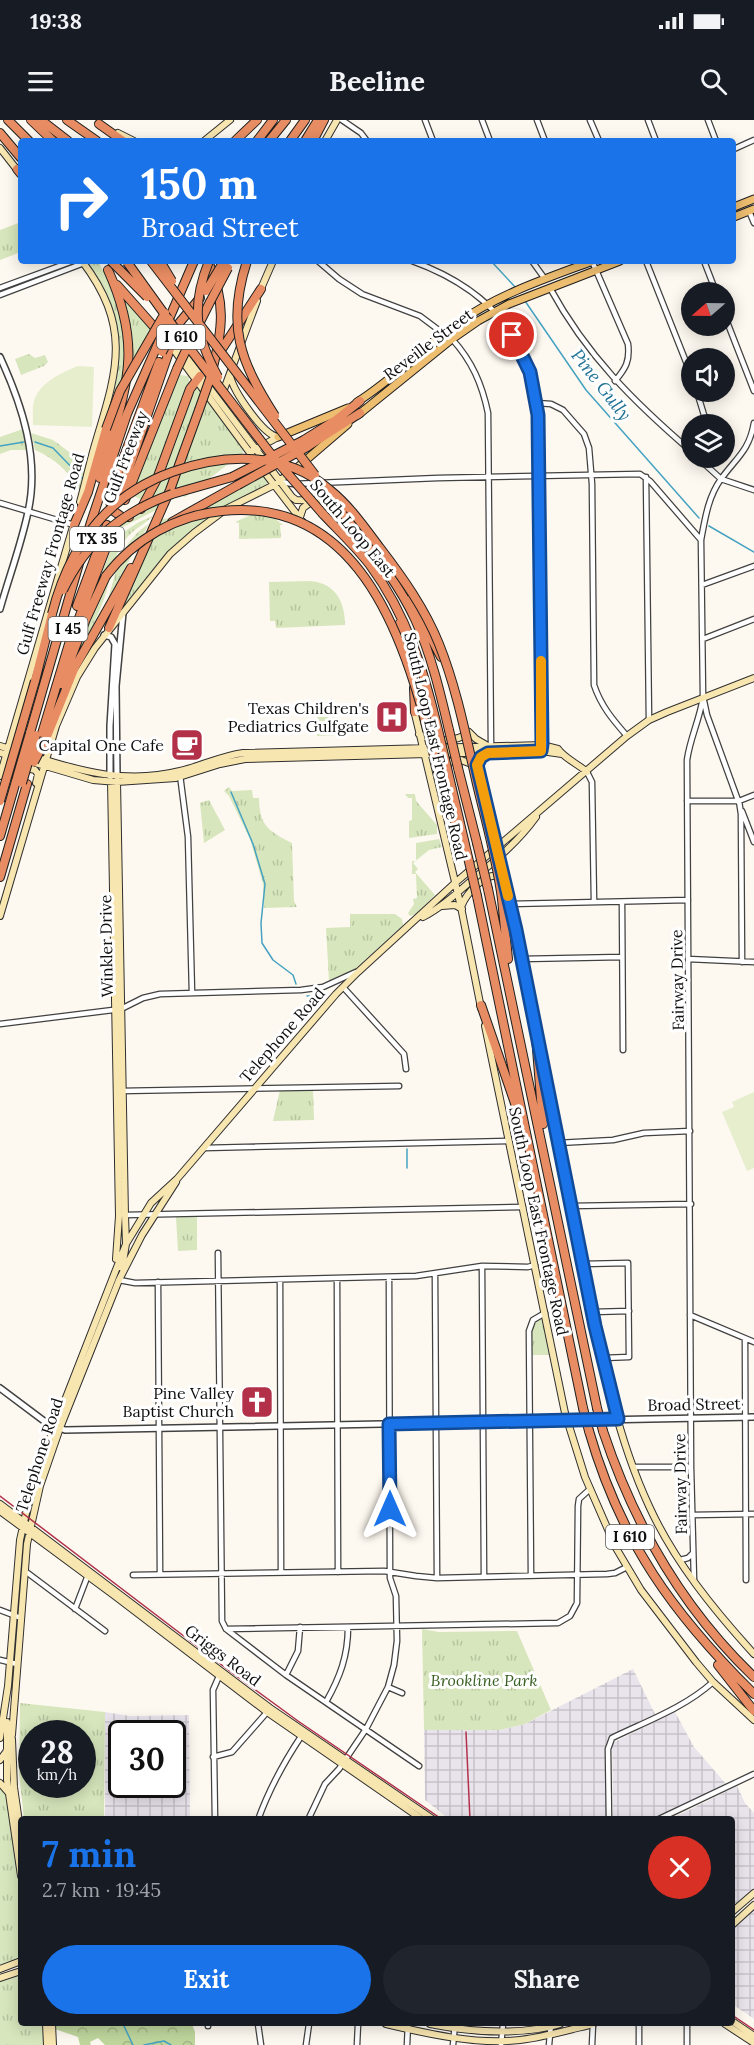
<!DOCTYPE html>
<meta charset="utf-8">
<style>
body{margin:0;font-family:Lora,serif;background:#20242c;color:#f1f3f6;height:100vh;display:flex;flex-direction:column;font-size:22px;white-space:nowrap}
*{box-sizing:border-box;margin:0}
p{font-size:20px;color:#9ea1a6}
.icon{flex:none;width:33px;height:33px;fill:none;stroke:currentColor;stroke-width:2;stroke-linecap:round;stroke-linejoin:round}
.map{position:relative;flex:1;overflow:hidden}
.details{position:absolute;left:18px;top:1696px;width:717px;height:210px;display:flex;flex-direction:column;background:#171b24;border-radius:6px;box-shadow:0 3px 15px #0003}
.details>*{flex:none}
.top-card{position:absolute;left:18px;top:18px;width:718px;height:126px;border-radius:6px;box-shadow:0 3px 15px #0003;background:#1a73e8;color:#fff;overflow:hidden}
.needle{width:39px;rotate:250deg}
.buttons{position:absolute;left:681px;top:162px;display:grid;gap:12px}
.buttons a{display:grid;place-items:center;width:54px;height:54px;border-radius:50%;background:#171b24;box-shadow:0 3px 15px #0003;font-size:30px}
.speed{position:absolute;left:18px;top:1600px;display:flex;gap:12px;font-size:30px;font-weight:700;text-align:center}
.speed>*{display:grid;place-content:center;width:78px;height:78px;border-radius:50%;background:#171b24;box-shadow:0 3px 15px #0003;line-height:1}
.speed small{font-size:15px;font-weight:400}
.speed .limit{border:3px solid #111;border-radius:9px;background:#fff;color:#111}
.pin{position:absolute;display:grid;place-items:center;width:51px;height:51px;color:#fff;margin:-26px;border:3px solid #fff;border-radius:50%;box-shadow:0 2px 6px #0007}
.me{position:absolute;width:66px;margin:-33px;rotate:0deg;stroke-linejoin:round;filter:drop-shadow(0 0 4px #0008)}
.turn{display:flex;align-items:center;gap:21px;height:126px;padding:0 24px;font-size:27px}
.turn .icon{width:78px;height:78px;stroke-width:2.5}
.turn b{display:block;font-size:42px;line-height:51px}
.round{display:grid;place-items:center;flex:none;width:63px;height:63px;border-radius:32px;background:#20242c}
.head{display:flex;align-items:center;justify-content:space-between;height:102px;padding:0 24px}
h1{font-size:36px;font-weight:700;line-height:45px;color:#1a73e8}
.button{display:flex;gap:12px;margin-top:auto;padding:12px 24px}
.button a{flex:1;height:69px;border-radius:36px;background:#1a73e8;color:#fff;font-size:24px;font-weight:700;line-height:69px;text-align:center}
.button a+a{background:#20242c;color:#f1f3f6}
.status{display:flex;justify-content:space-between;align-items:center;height:42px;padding:0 30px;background:#171b24;direction:ltr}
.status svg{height:16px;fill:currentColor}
header{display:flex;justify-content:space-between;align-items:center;height:78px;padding:0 24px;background:#171b24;font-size:27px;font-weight:700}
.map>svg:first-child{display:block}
.industrial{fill:url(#industrial-grid);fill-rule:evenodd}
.grass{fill:url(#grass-tufts);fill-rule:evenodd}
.forest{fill:url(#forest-crowns)}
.pitch{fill:#e7eecd}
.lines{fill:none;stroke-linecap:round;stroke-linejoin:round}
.stream{stroke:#45a2c2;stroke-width:1.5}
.minor-casing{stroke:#414141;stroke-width:7}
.tertiary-casing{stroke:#414141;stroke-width:8}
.secondary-casing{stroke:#303030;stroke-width:8}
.primary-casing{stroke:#1f1f1f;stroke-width:9}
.motorway-casing{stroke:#1f1f1f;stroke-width:10}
.minor{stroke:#fff;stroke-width:4.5}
.tertiary{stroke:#fff;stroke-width:5}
.secondary{stroke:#f8e6b0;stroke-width:6}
.primary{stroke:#edbd70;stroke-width:7}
.motorway{stroke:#e88d63;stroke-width:8}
.rail{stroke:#b23149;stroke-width:1.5}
.motorway-bridge-casing{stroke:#1f1f1f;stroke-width:10;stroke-linecap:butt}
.motorway-bridge{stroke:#e88d63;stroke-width:8}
.route-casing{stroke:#114b97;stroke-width:15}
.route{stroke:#1a73e8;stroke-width:10}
.slow{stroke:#f59e0b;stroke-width:10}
.labels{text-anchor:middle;stroke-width:6;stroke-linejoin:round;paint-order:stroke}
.shield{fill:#fff;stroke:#565656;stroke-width:1.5}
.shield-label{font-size:15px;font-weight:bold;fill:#0e0e0e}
.street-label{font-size:16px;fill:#0e0e0e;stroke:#fff}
.poi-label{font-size:16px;fill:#0e0e0e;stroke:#fff;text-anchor:end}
.park-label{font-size:16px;font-style:italic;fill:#386023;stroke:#fff}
.water-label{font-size:18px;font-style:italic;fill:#217395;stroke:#fff}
</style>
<div class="status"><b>19:38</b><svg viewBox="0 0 49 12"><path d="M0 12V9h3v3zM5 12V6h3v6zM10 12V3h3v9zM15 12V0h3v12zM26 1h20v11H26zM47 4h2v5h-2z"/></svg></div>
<header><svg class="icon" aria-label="menu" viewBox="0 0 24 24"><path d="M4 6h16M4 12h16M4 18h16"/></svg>Beeline<svg class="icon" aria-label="search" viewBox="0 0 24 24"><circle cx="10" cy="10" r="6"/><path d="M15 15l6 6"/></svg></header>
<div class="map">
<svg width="754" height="1925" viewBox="0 0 754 1925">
<defs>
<pattern id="industrial-grid" width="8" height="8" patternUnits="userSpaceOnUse" patternTransform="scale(1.5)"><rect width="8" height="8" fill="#e9e3ec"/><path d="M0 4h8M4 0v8" fill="none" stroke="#c7c2c9"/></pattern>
<pattern id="grass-tufts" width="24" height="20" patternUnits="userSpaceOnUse" patternTransform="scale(1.5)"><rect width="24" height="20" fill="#d7e6bc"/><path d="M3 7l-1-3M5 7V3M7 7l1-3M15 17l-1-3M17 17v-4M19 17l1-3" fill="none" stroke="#b7c4a0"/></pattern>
<pattern id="forest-crowns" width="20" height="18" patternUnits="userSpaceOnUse" patternTransform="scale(1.5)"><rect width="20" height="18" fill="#bed59c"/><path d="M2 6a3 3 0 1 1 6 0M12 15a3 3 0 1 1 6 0" fill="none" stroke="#a2b685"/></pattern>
</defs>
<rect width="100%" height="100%" fill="#fef9f0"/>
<path class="industrial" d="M633,1549L655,1594L614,1614L607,1621L605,1630L606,1699H449L425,1680L424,1610H500L525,1604Z
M105,1592L130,1596L189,1595L190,1699H105ZM122,1614H172V1665H122Z
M675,1592L694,1627L726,1664L652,1699H613L612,1623Z
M737,1666L745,1683L754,1693V1772L732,1790V1700H669Z
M754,1789V1899L732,1884V1808Z"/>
<path class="grass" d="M21,102V132L0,140V110Z
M86,141H98L111,166L120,190L125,226L124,258L111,286C125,227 124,191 86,141Z
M122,174L153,209L132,244Z
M29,234L35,238L45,235L48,242L44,246L21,255L15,239Z
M180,255L189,256V264L154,359L144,381L132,375Z
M194,268L201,271L181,331L156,390L119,409L123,400C136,400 141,394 148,383Z
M208,279L243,328V333L185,377L173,372Z
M23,309L27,330H11L0,334V317Z
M31,313L53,320L88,346L80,371C68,351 56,339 35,330Z
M263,355L269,364L220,389L182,393V391L206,383Z
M262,390H264L283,405H280L281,418L239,419V403L235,402Z
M212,395L173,429L115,499L162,399Z
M153,396C145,404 133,409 125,420C112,437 111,461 103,482C93,508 79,533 65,557L80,509L116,417L139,402Z
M149,404L108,479C117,449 121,421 149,404Z
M310,461C335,463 345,481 345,505L276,508L275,501H270L269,462Z
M337,592L338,615L317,616V593Z
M229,667L232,671L252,670L253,678H259C259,706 270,712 292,723L294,781L297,787L264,788L263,764L250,719L229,676L224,671Z
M405,674H415L416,681L437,705V714L409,718V701L412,700V678H408Z
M209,680L225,710L204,723L200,683Z
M439,719L442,727L429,730L413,743L418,749L415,752L435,775L416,794L410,796L408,793L414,784L413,779L417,778L416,754H412V741H416V723Z
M350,794H395L402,799L403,805L354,850L329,861L326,808L350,807Z
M280,970H313L314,1000L273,1001Z
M197,1096V1130L178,1131L176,1097Z
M539,1198H544L551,1235H532C532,1222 528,1207 539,1198Z
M422,1509L439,1512L517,1511L551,1590L525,1604L500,1610H424Z
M20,1583L105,1592L104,1699H24L19,1653ZM32,1614H82V1665H32Z
M0,1665L5,1671L7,1679L21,1768V1840L0,1845Z
M21,1854V1904H42L44,1925H0V1862Z"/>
<path class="forest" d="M53,1904H192L195,1912V1925H105L98,1918L90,1922L91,1925H80L78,1917L55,1909Z"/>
<path class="pitch" d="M78,246L94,247L92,307L33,305C33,298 32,288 34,281C40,262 61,253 78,246Z
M754,972V1048L747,1051L722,992L734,987L732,982Z"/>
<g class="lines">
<path class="stream" d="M491,141L516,168
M525,181L586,270L699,398
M35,322L53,328L82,358
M0,326L24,322
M709,406L754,432
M231,672L253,724L265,764L261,803L262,823L273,840L293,855L296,864
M307,876L327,875
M407,1029V1048
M123,1904L133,1925
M144,1925L164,1921L171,1925"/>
<defs>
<path id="minor" d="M342,0L361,13L367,21
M425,0L433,21
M482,0L490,21
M537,0L545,21
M590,0L599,21
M648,0L656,21
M708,0L716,21
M734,29L754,20
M749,91L754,103
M318,141L339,159L362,174L420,196L444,214
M412,141C487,168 535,219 539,302L542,625
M532,141L545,159
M592,141L628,224C630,241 626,248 615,261
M646,141L692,257
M704,141L716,172
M0,168L73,141
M550,168C587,236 634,282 692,332
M0,175L84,143
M724,194L754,271
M452,219C472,241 482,264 488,293L491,626
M697,272L704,295L701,304
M537,283L551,284L563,290L584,314L589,328L592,364L594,565C601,586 613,600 627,616
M684,325L692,316
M698,338L721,359L754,370
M646,357L649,600
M282,362L293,364L438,358L640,354L650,361L701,420
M0,383L74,405
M702,465L754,446
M703,519L754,499
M704,581L707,595L739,683
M587,652L592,662L594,782
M180,655L188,717L192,873
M687,681H739L754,675
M739,681L741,694L742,842
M742,691L754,722
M622,782L623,930
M510,784L688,780
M522,839L622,837
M688,839L754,842
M343,867L404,934L406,949
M0,904L121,889L143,878L160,874L301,870L323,867L356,852
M121,971L399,966
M558,1023L613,1020L644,1013L690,1011
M204,1028L508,1021
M571,1086L691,1084
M125,1095L523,1087
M218,1133L222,1501L226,1509L286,1555L419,1646
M583,1144L628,1143L629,1237L603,1238
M482,1146L484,1457
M435,1155L437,1458
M337,1158L338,1452
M119,1160L135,1163L416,1156L482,1146L528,1147L535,1145
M280,1160L281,1452
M158,1162L160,1453
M593,1192L629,1191
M690,1195L754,1222
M745,1219L746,1460
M633,1347H691
M692,1395L754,1394
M680,1440L688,1438L693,1433
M25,1451L105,1511
M133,1455L384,1451L416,1456L437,1458L607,1454L615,1453L627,1447
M531,1455L529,1211L533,1200L545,1193
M694,1460L691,1347L687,640C690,618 700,599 703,577L701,420C705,399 708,377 721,359C737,337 749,331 754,303
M75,1489L88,1455
M0,1490L21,1498
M226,1509L558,1503L570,1496L577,1483L578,1386L579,1379L590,1369
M0,1540L17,1544
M286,1555L298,1531L300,1507
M388,1567L402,1573
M326,1582C340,1557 348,1536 348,1507
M213,1637L232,1632L269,1590
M215,1700L213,1570L220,1554
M258,1700C269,1669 284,1642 302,1615
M308,1700L325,1664L339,1649L366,1609L388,1567L394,1545L397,1521L396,1476L390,1458L389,1157
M609,1700L608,1629L612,1618C647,1601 684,1588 713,1562
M657,1700L754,1654
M258,1904L261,1925
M639,1904V1925
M208,1906V1904
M306,1925L309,1904
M357,1925L358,1904
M407,1925L408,1904
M453,1925L455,1904
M501,1925L503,1904
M549,1925L551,1904
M592,1925L593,1904
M687,1925V1904"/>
<path id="tertiary" d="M0,237C22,285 40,339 28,392C21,425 9,457 0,489
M104,515L111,517L115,524L110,606V656
M117,656L116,566L123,493
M0,1268L48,1304L65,1310L754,1297"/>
<path id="secondary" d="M118,13L134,21
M204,21L230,0
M325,21L337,0
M0,28L18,51
M260,171L273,141
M171,226L256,341
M171,226L177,225L292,377L296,380L336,381
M230,256C234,272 263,315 278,317
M223,272L257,181
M252,331L278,317
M262,349L305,405
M80,382C85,364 89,346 94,328C116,253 134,210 82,141
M299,400L303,388L311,382
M414,590L461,787L481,888
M419,614C432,622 457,623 469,612L476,619L488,626
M0,626L17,631
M0,633L16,637
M33,636C82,652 128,664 180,651C201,646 221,636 243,633L542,625L558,629C564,638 578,644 587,652
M32,642L93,660L117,662L176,658L220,644L245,639L541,631L562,634
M443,643L461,640L474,645
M477,645L481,637L488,633
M23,647L35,650L38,654L36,663
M0,656L74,403
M111,661L119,1096L116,1139
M117,661L125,1095L126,1124L122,1148
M500,745L535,905
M442,786L455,785L462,789
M461,787C466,774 486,750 501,757
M0,796L56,606L77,557L95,528L170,434L194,413L226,389L274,365L306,340
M423,797C441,788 457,773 472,760C496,740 518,722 536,697
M485,906L565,1293L585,1357L616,1428L641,1470L696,1542L713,1562L754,1600
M540,927C555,1005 571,1082 586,1159C601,1235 616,1315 649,1386C674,1441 714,1490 754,1534
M0,1384L270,1588L434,1700
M0,1391L115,1476L267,1592L423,1700
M7,1602V1660L21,1756
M0,1618L8,1566L20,1420L33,1362L126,1124L151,1083L177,1059L336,874L358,852L455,763L627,616L649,600L667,592L754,558
M12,1619L14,1667L21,1716
M0,1640L6,1632L12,1615L27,1424L40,1366L60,1308L119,1160L142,1115L176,1062
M0,1663L8,1672
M732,1792L754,1773
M732,1805L754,1785
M0,1849L21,1841
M0,1858L21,1851
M732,1901L754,1916
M46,1904L47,1925
M52,1904L53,1925
M386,1904C428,1914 477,1925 520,1920C545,1917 569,1910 593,1904
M430,1904C471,1912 519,1916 560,1904
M725,1904L754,1923"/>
<path id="primary" d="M734,87L754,79
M734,97L754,89
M357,282C394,259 423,227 459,202C499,174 547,158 593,141
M358,295L452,219L478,201L509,184L620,141
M278,317L348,288
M306,340L348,304"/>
<path id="motorway" d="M8,0L29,21
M31,0L53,21
M41,0L68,21
M67,0L97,21
M99,4L123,21
M0,13L21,38
M235,21L257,0
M257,21L273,0
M269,21L286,0
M290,21L305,0
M305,21L318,0
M313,21L324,0
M17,49L21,54
M208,141C226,182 223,209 212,251
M117,165L171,226L126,357
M169,199L194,141
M175,208L200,178
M189,224L210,182
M220,232L261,169
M304,320L336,300L360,281
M307,327L360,293
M100,358C122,275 147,236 108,150
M172,374L232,357
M117,380L127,353
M125,380L177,249
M141,389L157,359L190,269L200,256
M342,392C368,426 397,460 415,499C431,534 440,572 449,610
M323,394C339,411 356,427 370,445C407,495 424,551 438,610
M129,397H122L112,390L109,377L159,242
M172,402L238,365
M74,405L88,372L106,309
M411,479L441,537
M77,486L107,405
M400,503L412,549
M109,508L170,370L199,290
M35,561L52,494
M61,564L86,499L106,456
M414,568L415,592
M30,613L91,402L127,294L157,226
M41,617L69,524L114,407
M46,619L75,547L131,448
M447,648L467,733
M458,648L477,723
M440,660L456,705
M0,716L16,661
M0,757L27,664
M488,769L597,1288
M477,776L583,1288
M502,779L508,839
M481,885L518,992
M535,904L543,1004
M589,1311C621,1422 673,1494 754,1574
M603,1311C634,1404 683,1489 754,1557
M718,1545L754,1591"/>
</defs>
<use href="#minor" class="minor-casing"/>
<use href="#tertiary" class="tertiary-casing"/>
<use href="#secondary" class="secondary-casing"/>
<use href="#primary" class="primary-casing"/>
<use href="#motorway" class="motorway-casing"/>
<use href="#minor" class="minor"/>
<use href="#tertiary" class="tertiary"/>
<use href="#secondary" class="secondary"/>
<use href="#primary" class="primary"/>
<use href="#motorway" class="motorway"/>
<path class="rail" d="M0,1376L231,1552L298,1601L443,1700
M466,1612L470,1700
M732,1895L754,1910"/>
<defs>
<path id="motorway-bridge" d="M111,141L147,177
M151,141L315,355
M160,141L172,161
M209,141C191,186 195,215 218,257
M247,141C226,206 240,241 275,296
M127,142L181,217L274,338L323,394
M206,171L224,141
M210,182L228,148
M157,226L169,199
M162,232L175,208
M177,249L189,224
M199,290L212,253
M106,309L120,271L165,193
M232,357L304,320
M238,365L307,327
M328,373L342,392
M106,456C134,419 177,395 222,391C373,375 413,548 440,660
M63,470C87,421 120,393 172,374
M52,494C69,427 105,376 172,352C225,333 286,331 330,370C350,386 365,408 380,428C403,458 425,489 439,524C457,569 466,617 477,664C486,702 497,740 502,779
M438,610L447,648
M449,610L458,648
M34,642L46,619
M16,661L30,613
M22,663L36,615
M0,681L35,561
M477,723L488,769
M467,733L477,776
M583,1288L589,1311
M597,1288L603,1311"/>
</defs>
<use href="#motorway-bridge" class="motorway-bridge-casing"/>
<use href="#motorway-bridge" class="motorway-bridge"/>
</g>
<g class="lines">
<defs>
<path id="route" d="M390,1389L389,1304L618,1299L595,1206L516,810L477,645L481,637L488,633L541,631L542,624L538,295L530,252L512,215"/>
</defs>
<use href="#route" class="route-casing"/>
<use href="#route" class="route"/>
<path class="slow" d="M508,776L477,645L481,637L488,633L541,631V541"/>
</g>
<defs>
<symbol id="hospital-square" viewBox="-11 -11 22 22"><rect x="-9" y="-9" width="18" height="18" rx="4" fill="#b23149" stroke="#fff"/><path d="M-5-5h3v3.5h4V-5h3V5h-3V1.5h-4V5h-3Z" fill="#fff"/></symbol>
<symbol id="cafe-square" viewBox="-11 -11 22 22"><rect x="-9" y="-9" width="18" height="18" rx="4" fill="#b23149" stroke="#fff"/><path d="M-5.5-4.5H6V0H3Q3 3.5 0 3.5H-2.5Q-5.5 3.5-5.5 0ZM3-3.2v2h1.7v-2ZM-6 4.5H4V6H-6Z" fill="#fff"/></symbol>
<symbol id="church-square" viewBox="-11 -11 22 22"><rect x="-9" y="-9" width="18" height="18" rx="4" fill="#b23149" stroke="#fff"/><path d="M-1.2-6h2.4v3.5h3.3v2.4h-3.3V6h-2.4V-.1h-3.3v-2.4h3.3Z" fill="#fff"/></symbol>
</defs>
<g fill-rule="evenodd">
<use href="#hospital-square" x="373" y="578" width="38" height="38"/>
<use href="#cafe-square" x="168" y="606" width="38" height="38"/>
<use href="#church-square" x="238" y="1263" width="38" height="38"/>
</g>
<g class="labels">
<g class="shield">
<rect x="157" y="205" width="48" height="24" rx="4.5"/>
<rect x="70" y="407" width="54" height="24" rx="4.5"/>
<rect x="48.5" y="497" width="39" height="24" rx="4.5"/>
<rect x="606" y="1405" width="48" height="24" rx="4.5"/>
</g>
<g class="shield-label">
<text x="181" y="222">I 610</text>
<text x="97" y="424">TX 35</text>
<text x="68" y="514">I 45</text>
<text x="630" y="1422">I 610</text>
</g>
<g class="street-label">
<text transform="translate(428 224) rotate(-37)" y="6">Reveille Street</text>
<text transform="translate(125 337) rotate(-69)" y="6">Gulf Freeway</text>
<text transform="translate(353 408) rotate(50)" y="6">South Loop East</text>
<text transform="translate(50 434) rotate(-74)" y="6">Gulf Freeway Frontage Road</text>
<text transform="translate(436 626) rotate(77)" y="6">South Loop East Frontage Road</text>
<text transform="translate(106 826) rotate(-91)" y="6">Winkler Drive</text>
<text transform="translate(677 860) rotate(-91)" y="6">Fairway Drive</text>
<text transform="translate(282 915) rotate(-49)" y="6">Telephone Road</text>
<text transform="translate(539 1101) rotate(78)" y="6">South Loop East Frontage Road</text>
<text transform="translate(694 1284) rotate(-1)" y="6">Broad Street</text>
<text transform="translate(39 1335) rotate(-72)" y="6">Telephone Road</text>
<text transform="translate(680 1364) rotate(-91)" y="6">Fairway Drive</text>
<text transform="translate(223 1535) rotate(37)" y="6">Griggs Road</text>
</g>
<g class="poi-label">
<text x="369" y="594">Texas Children's<tspan x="369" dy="18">Pediatrics Gulfgate</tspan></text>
<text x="164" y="631">Capital One Cafe</text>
<text x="234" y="1279">Pine Valley<tspan x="234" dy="18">Baptist Church</tspan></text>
</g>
<g class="park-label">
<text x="484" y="1566">Brookline Park</text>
</g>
<g class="water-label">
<text transform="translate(601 265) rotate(52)" y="6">Pine Gully</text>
</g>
</g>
</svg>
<div class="buttons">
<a><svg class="needle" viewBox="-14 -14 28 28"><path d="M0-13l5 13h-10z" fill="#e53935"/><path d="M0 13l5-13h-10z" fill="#9ea1a6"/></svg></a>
<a><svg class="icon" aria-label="sound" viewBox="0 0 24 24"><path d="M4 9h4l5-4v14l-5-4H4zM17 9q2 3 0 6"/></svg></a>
<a><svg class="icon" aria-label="layers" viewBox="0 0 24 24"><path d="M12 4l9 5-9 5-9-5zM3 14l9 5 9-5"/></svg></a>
</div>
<div class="speed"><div>28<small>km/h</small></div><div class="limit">30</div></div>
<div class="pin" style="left:512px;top:215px;background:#d93025"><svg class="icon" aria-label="arrive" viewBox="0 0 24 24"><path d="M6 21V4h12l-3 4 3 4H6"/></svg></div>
<svg class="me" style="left:390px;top:1389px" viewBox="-20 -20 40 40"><path d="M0-17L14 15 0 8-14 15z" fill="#1a73e8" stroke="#fff" stroke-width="4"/></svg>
<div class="top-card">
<div class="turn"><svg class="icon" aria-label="right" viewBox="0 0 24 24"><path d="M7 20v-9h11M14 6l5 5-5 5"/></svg><div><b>150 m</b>Broad Street</div></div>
</div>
<section class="details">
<div class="head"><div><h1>7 min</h1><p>2.7 km · 19:45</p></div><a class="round" style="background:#d93025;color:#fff"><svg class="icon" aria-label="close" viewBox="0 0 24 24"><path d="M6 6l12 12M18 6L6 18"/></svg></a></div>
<div class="button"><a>Exit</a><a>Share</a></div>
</section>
</div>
